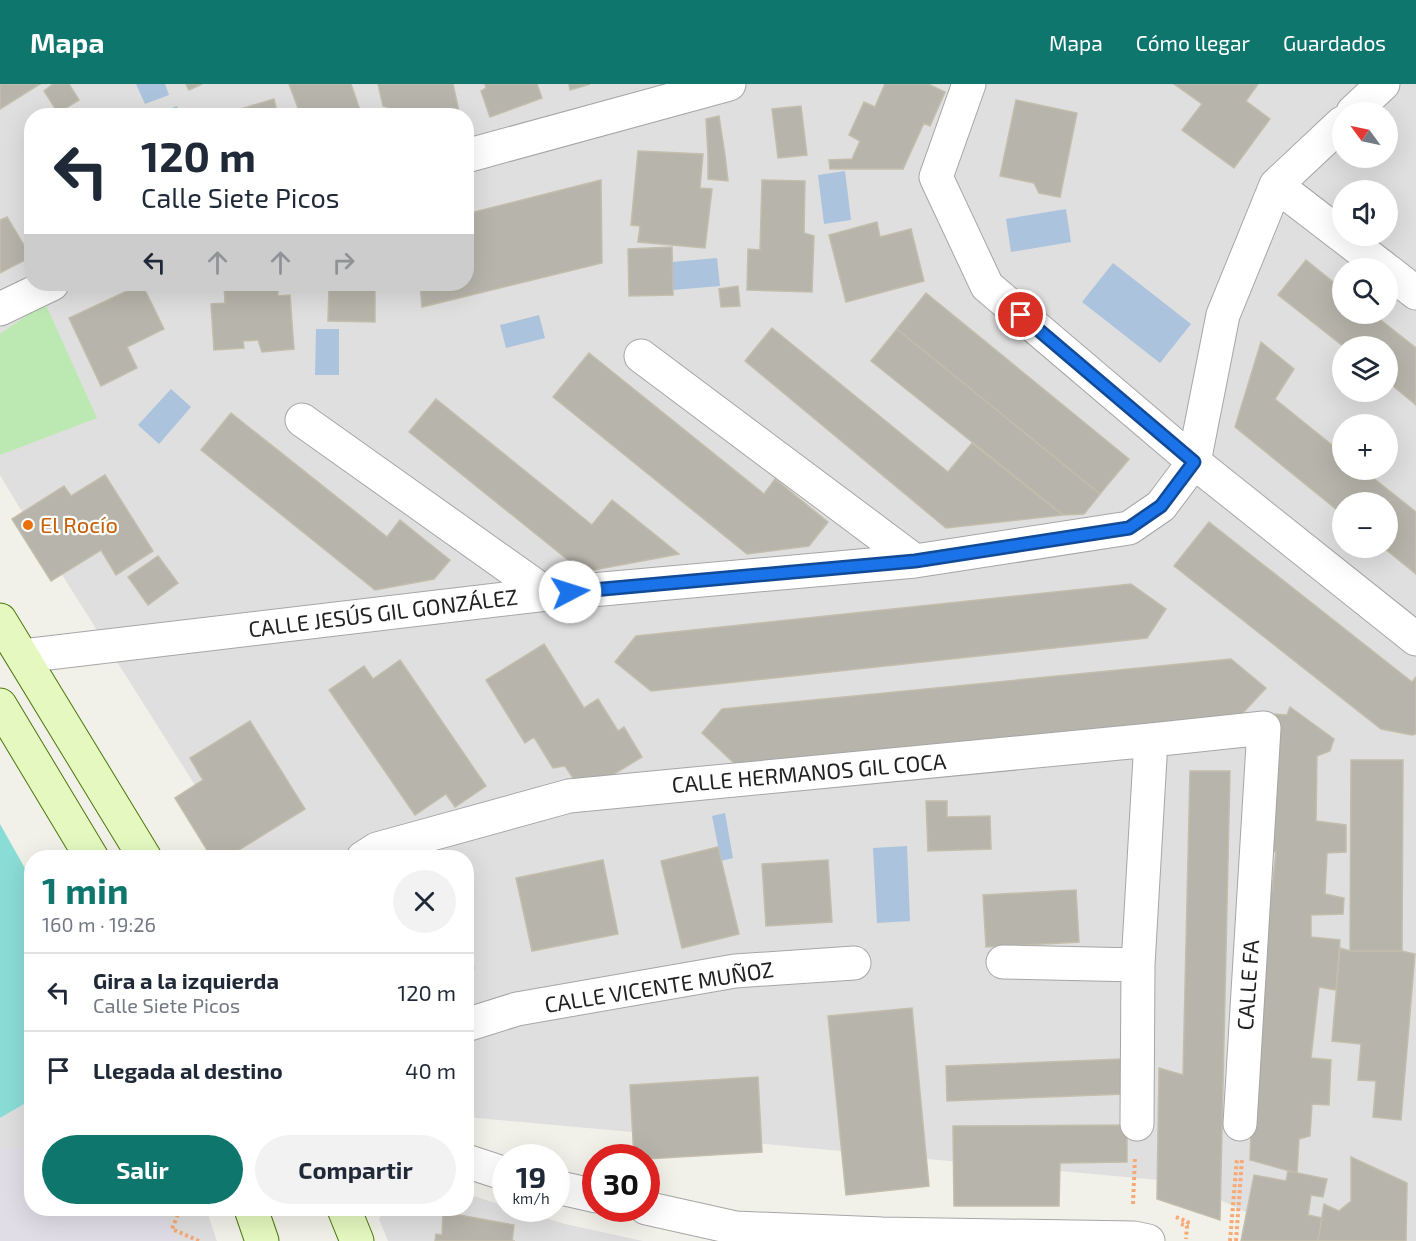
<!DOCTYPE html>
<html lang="es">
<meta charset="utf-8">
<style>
body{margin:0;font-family:"Exo 2",sans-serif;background:#f2f2f3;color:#1f2937;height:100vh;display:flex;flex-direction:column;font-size:22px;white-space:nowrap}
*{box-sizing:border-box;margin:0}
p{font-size:20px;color:#747a83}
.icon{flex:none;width:33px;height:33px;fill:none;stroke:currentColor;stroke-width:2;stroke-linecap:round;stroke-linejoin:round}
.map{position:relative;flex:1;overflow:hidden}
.side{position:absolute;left:24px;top:766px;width:450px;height:366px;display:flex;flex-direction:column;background:#fff;border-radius:24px;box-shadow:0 6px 24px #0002}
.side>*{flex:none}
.hud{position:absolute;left:24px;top:24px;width:450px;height:183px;border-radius:24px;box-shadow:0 6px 24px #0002;background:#fff;color:#1f2937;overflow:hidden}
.needle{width:39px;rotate:303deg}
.tools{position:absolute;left:1332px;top:18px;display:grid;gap:12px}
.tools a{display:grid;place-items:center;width:66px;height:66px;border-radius:50%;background:#fff;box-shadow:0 6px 24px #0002;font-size:30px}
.speed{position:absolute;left:492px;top:1060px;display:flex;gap:12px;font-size:30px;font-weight:700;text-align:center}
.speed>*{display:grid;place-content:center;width:78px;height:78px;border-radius:50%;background:#fff;box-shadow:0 6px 24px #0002;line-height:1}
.speed small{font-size:15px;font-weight:400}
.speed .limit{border:9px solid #d22;background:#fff;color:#111}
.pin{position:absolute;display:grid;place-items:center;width:51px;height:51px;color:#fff;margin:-26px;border:3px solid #fff;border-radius:50%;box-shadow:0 2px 6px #0007}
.me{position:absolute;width:66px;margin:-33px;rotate:85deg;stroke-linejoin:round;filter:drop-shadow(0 0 4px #0008)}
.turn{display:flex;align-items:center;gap:21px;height:126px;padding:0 18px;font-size:27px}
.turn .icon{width:78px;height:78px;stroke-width:2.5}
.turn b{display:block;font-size:42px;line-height:51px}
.lanes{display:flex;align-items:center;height:57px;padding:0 18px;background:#0003;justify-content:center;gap:30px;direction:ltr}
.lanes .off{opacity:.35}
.round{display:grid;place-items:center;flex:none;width:63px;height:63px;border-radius:32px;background:#f2f2f3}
.head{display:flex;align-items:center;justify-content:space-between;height:102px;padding:0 18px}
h1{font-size:36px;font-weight:700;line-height:45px;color:#0f766e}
.cta{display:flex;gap:12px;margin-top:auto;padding:12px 18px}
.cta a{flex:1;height:69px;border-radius:36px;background:#0f766e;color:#fff;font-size:24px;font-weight:700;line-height:69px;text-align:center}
.cta a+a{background:#f2f2f3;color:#1f2937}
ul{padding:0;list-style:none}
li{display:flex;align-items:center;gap:18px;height:78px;padding:0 18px;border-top:2px solid #e0e1e3}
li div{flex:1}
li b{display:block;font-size:22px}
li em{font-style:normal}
header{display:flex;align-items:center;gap:36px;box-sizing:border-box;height:84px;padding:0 30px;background:#0f766e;color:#fff}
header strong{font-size:28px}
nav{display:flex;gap:33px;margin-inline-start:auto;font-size:21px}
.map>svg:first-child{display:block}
.residential{fill:#dfdfdf;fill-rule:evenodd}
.grass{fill:#bce9b1}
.pitch{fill:#8addd6}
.plaza{fill:#e0dde7}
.water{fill:#abc3dd}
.building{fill:#b7b4ab;stroke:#c3bdab;stroke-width:1.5}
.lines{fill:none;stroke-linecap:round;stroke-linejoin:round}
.street-casing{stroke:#a6a6a6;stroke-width:35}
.secondary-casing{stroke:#4a7809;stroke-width:35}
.path{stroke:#f6a975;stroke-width:4;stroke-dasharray:3 3;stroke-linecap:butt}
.street{stroke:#fff;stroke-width:33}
.secondary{stroke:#e4f8c0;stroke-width:33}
.route-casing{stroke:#114b97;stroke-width:15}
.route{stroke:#1a73e8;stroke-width:10}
.food-dot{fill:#e8710a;stroke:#fff;stroke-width:2}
.labels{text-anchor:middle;stroke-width:4.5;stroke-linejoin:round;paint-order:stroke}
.food-label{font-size:22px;fill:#c56008;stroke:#fff;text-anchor:start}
.street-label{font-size:22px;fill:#222;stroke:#fff}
</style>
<header>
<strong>Mapa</strong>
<nav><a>Mapa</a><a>Cómo llegar</a><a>Guardados</a></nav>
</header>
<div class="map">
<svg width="1416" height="1157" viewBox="0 0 1416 1157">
<rect width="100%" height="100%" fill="#f1f1e9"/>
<path class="residential" d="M0,0H1416V1157H1309L1181,1098L467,1033L466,774H241L16,418L0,391ZM1342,28H1388V74H1342ZM32,32H466V200H32ZM1342,106H1388V152H1342ZM1342,184H1388V230H1342ZM1342,262H1388V308H1342ZM1342,340H1388V386H1342ZM1342,418H1388V464H1342Z
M31,1016L32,1125H206L217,1157H0V1034Z
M467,1110L505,1122L506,1125H516L565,1140L643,1157H388L379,1135L386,1125H466Z"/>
<path class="grass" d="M45,219L97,334L0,371V250Z"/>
<path class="pitch" d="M0,740L31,795V1016L0,1034Z"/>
<path class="plaza" d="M31,1063L32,1125H156L172,1145L176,1157H0V1065Z"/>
<path class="water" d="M136,0H165L169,11L145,20Z
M177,22L181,31H152Z
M845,87L851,136L824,140L818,91Z
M1066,125L1071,158L1011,168L1006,135Z
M717,174L720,202L673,206L672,178Z
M1113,179L1191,240L1160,279L1082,218Z
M539,231L545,254L506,264L500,241Z
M316,245H339V291H315Z
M171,305L191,323L159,360L138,341Z
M725,729L733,774L721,777L712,732Z
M907,762L910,837L877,839L873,764Z"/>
<path class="building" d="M0,0H40L0,25Z
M53,0H69L79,16L58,29L44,7Z
M186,0H202L189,6Z
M289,0H351L362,32H301Z
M378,0H453L460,32H393L392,25L383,22Z
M485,0H537L542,14L490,33L481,7L486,4Z
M569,0H590L570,6Z
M885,0H928L945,8L930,42L924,39L903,85H830L829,76L852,75L860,57L849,51L864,18L875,23Z
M1174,0H1258L1246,17L1270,35L1234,84L1182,46L1202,20Z
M274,15L278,32H217Z
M1016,16L1077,29L1060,113L1039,109L1034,99L1000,92Z
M801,22L807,71L778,74L772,25Z
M719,32L725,71L728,97L708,95V71L706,35Z
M638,67L703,70L700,104L712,105L705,164L638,158L640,142L631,141Z
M601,96L602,179L422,223L420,200H466V130Z
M762,96L805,97L804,149L814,152L812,208L747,206L748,165L760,166Z
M7,133L31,173L0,189V136Z
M877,138L880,153L911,145L924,197L846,218L829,151Z
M672,163L673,211L629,212L628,165Z
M1306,176L1342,205V230H1373L1416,264V321L1388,298V262H1343L1278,211Z
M142,200L164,245L127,263L137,284L101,302L69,234Z
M224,200H278V212L290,211L294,265L262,268L258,256L243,257L244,264L214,266L211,220L225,219Z
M323,200H375V238L328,237L329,202L323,203Z
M738,202L740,222L721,223L719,205Z
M926,209L1129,375L1100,410L897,245Z
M772,244L948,388L972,359L1063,431L946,444L745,277Z
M897,245L1100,410L1084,430L1063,431L871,277Z
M1261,258L1294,285L1275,315L1342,369V386H1363L1416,428V490L1384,464H1388V418H1342V430L1235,343Z
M589,269L764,410L775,395L828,438L809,462L747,470L553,313Z
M436,315L592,441L612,416L679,470L583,488L409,348Z
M231,329L387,453L400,436L450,476L434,495L375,506L201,366Z
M105,391L153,467L116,491L101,466L51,497L12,435L64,402L71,412Z
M1209,438L1412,598L1416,593V650L1412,651L1381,645L1174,482Z
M158,472L178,499L148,521L128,493Z
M1131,500L1166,525L1147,554L651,607L615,578L636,552Z
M544,560L584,624L598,615L618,647L624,643L642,673L583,709L565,682L553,684L534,653L525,659L486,596Z
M1231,575L1266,604L1240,632L735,680L702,649L722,625Z
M400,576L486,702L455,723L446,710L415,731L329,606L364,582L373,595Z
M1290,623L1334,655L1330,667L1317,672L1316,737L1346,741V768L1327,769L1325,810L1344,814L1343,830L1311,831V853L1340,856L1336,906L1319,903L1311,974L1331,976L1329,1021L1312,1020L1310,1052L1299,1055L1297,1089L1250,1076L1259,804L1272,806L1276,768L1266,766L1270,671L1274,630L1287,631Z
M250,637L305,725L226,774H212L175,714L203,696L190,674Z
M1351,676H1403L1402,867H1350Z
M1190,687H1230L1220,1136L1157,1115L1159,984L1183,991Z
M926,717H947V733L990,732L991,765L928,767Z
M718,763L739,850L682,864L661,777Z
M603,776L618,850L532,867L516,794Z
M828,776L832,838L766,842L762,780Z
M1076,806L1079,858L986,863L983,811Z
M1340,864L1350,867H1402L1415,870L1401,1036L1373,1033L1376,997L1358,996L1361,960L1332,957Z
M466,871L474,884L466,888Z
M912,924L929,1102L846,1111L828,932Z
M1122,975L1124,1010L947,1017L946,982Z
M758,993L762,1068L646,1075V1074H634L630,1001Z
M1127,1041V1078L1060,1079L1059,1122H954L953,1042Z
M1351,1073L1407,1099L1406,1157H1318L1324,1120L1339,1127L1351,1117Z
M1288,1087L1327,1095L1323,1113L1311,1111L1308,1131L1322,1134L1318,1157H1241L1254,1091L1286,1097Z
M443,1128L514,1141L512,1157H515H435L436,1150L442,1151Z"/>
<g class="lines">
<defs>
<path id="street" d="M969,0L936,93L987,202L1194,378L1416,555
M1353,28L1383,0
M466,72L729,0
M1276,101L1384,184
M1388,187L1416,209
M0,225L52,200
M641,272L915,477
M302,336L547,510
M23,572L547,510L915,477L1129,444L1161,422L1194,378L1223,231L1276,101L1342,39
M363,774L377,765L569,712L1151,656L1264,644L1240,1040
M1003,878L1138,881
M466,941L517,925L735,887L854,879
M1137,1040L1138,881L1151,656
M466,1077L506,1090
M556,1103L596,1112
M646,1124L736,1144L882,1150L1134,1154L1148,1157"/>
<path id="secondary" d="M0,536L145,774
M0,621L92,774
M251,1125L262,1157
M344,1125L357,1157"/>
</defs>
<use href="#street" class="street-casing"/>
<use href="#secondary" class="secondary-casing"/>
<path class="path" d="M1133,1120L1135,1073
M180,1125L172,1145L199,1157
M1176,1133L1188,1138L1187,1142
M1181,1140L1187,1142L1186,1155
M1230,1157L1237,1074
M1236,1157L1242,1075"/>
<use href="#street" class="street"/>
<use href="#secondary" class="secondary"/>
</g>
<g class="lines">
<defs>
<path id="route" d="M570,508L915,477L1129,444L1161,422L1194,378L1021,231"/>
</defs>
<use href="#route" class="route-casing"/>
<use href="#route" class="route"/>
</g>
<circle class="food-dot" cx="28" cy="441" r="6"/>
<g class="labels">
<g class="food-label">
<text x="40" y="449">El Rocío</text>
</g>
<g class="street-label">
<text transform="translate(383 529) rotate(-7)" y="8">CALLE JESÚS GIL GONZÁLEZ</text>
<text transform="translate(809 689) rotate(-5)" y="8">CALLE HERMANOS GIL COCA</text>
<text transform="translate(1248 901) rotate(-86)" y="8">CALLE FA</text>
<text transform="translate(659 903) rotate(-9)" y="8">CALLE VICENTE MUÑOZ</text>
</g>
</g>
</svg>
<div class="tools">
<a><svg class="needle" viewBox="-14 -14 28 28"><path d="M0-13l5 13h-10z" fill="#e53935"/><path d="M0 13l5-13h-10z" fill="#747a83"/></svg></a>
<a><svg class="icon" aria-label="sound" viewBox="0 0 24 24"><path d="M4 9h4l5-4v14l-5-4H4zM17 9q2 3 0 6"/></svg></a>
<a><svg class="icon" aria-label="search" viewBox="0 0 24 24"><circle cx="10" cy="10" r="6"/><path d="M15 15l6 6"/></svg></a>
<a><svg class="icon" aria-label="layers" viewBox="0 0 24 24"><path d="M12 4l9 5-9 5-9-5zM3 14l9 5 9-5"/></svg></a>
<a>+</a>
<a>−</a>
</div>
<div class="speed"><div>19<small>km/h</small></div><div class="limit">30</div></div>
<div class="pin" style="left:1021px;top:231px;background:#d93025"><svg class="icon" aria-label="arrive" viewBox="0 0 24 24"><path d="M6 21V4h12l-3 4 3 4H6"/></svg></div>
<svg class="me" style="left:570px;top:508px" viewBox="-20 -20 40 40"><circle r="19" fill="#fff"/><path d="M0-13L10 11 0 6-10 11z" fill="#1a73e8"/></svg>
<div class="hud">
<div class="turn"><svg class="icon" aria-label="left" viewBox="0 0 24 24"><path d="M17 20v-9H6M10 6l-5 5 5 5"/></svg><div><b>120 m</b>Calle Siete Picos</div></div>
<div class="lanes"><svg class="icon" aria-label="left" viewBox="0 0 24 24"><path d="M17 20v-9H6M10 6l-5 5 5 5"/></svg><svg class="icon off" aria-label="ahead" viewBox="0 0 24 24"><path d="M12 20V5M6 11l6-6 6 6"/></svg><svg class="icon off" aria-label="ahead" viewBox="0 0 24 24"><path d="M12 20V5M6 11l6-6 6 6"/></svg><svg class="icon off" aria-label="right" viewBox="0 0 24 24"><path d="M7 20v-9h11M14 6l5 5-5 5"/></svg></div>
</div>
<section class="side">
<div class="head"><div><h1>1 min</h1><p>160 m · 19:26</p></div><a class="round"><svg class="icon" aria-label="close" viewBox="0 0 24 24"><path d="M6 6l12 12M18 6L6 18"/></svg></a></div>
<ul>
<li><svg class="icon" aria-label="left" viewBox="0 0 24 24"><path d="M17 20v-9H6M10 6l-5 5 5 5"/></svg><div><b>Gira a la izquierda</b><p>Calle Siete Picos</p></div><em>120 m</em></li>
<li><svg class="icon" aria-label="arrive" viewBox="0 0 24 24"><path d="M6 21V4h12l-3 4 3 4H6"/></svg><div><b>Llegada al destino</b></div><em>40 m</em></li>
</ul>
<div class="cta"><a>Salir</a><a>Compartir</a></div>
</section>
</div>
